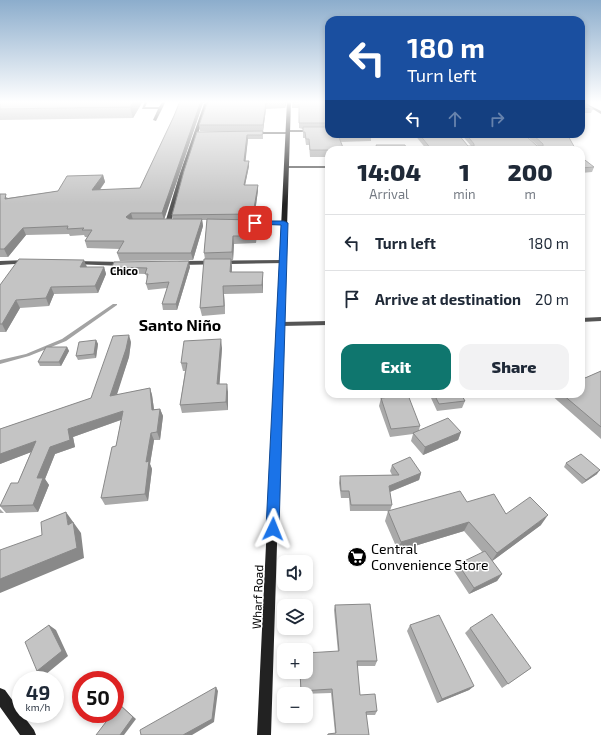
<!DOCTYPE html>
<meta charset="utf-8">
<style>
body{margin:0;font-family:"Exo 2",sans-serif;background:#f2f2f3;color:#1f2937;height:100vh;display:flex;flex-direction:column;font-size:15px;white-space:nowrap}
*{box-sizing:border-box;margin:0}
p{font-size:13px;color:#747a83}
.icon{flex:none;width:22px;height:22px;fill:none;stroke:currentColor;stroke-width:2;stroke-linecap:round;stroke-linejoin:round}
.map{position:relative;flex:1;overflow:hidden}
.sheet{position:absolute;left:325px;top:146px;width:260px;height:252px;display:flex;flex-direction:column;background:#fff;border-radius:12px;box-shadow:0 2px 6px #0003}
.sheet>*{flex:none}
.hud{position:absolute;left:325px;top:16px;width:260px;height:122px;border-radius:12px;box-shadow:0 2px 6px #0003;background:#1a4fa0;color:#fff;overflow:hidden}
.fabs{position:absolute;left:277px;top:555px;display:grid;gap:8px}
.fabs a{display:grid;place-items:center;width:36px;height:36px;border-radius:8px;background:#fff;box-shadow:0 2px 6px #0003;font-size:20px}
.speed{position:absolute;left:12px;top:671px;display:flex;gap:8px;font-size:20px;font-weight:700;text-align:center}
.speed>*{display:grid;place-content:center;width:52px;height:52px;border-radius:50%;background:#fff;box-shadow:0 2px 6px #0003;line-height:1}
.speed small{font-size:10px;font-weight:400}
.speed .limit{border:6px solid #d22;background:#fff;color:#111}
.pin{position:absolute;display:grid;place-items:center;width:34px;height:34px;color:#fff;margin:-17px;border-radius:8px;box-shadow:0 2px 6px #0006}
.me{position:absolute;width:44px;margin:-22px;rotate:2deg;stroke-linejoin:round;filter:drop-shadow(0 0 3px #0008)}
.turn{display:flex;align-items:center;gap:14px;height:84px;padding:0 16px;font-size:18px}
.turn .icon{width:52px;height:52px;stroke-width:2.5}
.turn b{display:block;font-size:28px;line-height:34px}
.lanes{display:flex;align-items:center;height:38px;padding:0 16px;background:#0003;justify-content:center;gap:20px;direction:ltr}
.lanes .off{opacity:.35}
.eta{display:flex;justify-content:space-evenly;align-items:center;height:68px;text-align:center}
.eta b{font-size:24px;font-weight:800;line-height:28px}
.button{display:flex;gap:8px;margin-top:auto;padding:8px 16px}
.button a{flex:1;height:46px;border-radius:12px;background:#0f766e;color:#fff;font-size:16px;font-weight:800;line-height:46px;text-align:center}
.button a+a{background:#f2f2f3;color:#1f2937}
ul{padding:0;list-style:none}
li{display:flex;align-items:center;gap:12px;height:56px;padding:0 16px;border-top:1px solid #e0e1e3}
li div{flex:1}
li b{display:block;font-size:15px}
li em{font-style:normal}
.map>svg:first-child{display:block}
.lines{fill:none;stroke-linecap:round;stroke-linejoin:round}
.stream{fill:#a3a3a3;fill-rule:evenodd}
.lane{fill:#555;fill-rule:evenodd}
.street{fill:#555;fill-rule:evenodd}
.secondary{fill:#222;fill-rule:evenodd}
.wall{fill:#a9a9a9}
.shaded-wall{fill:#898989}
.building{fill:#c4c4c4;stroke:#898989}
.route{fill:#1a73e8;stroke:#114b97}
.labels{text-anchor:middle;stroke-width:3;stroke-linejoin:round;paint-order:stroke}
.far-neighbourhood-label{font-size:11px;font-weight:bold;fill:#000;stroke:#fff}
.street-label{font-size:12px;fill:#000;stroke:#fff}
.near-poi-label{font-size:14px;fill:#000;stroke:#fff;text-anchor:start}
.district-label{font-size:16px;font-weight:bold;fill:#000;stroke:#fff}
</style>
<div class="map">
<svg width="601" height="735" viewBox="0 0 601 735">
<rect width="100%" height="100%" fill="#fff"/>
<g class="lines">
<path class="stream" d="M113,304H117V305L66,341L29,356L0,364V360L26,354L62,339Z"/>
<path class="lane" d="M145,101H148L145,107H159L163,101H166L156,121L153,120L158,109H142Z"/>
<path class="street" d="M210,101H214L208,105L183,176L171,223L166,224L165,223L179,176L204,104Z
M581,101L601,111V114L581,102Z
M288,130H329V132H290L289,134H252L250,133L252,132H288Z
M285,166H329V168H285Z
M284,221L287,223L286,224L246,225L243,223L246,221Z
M27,260L29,261V263L0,265V261Z
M283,260L286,262L285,263L179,265L176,263L179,261Z
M75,261L123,262L126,264L123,266L73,264L72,263Z
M601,317V321L581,322V318Z
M329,321V325L281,326L277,324L281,322Z"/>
<path class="secondary" d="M287,101H291L271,735H257Z
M0,688L5,690L21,712V714H22L34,730L36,735H20L0,707Z"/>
</g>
<path class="wall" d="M0,101H143L133,118L0,120Z
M180,101H208L203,103L164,219H173L172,215L197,132L263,131V139H248L245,161H249V166L245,185H258V190L254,220L257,227L256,243L234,244L233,260H231L232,267V272L263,280V293L224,294L225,314L202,316L200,308L205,259L204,253L207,220H202L203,226L193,260L120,261L117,253L120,249L87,248L85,241L87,237H85L84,235L70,236L69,234L26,235L8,257H0V194L8,198L58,191L103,175L105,182L100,190L140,188L174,116Z
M208,101H287L285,108L266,109L263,131H200L199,125Z
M292,101H329V134L371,135V141L340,142L329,150V165L328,157H310L309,145H306L305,138H303V129L299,128V108H292Z
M581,101L593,109L591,113H581Z
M414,134H458L468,146H471L461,134H524L537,146H538L525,134H567L576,150H427Z
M581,157L594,167L592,172L581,173Z
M87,267H104L106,274L98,293L54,294L49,306L20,308L6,332H0V285Z
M112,267H190L177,310H163L162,304L167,288L148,290L146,284L147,280L146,274L114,273Z
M96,340L98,344L96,358L78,360L76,356Z
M131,342L129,357L116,395L150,388L152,395L154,409H160L163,416L160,440H154L150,464L152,469L148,501L105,505L101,498L116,446L121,420L73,437L75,447L55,454L45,479L49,485L38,512L6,513L0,506L18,483L31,452L0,464V429L91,398Z
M67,347L69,351L61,366H40L38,362Z
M222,348L219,384L228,392V410L182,413L180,405L185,371H183L181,363Z
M601,371V439L550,394H581L585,378Z
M432,394H461L465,401L462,408L437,411L431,398Z
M381,398L420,426L419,430L461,432L458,440L423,455L411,441L413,434L390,437L379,406Z
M566,463L597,474L582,484L564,467Z
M392,465L421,473L419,480L390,492L392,505L390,511L467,502L541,525L492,561L502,574L497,581L469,594L454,571L458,564L483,553L464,531L398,551L385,521L388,511H389H350L349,498H341L339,483L340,476L392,475L390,471Z
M0,509L4,513H0Z
M335,605L377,661L375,666H357L360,695L377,711L375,715H366L369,735H327L328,734L335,733L331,693L301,694L300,672L338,652L334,610Z
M410,625L474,686L469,690L437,703L407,631Z
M470,628L531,668L502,688L465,633Z"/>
<path class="shaded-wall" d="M134,101H143L133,118L130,107Z
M201,101H208L203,103L164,220L162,213Z
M285,101H287L285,108Z
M266,103V109L263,131V125Z
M247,135L248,139L245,166L244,161Z
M249,161V166L244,190V185Z
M103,175L105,182L94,197L92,190Z
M258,185V190L254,220L253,214Z
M131,213L133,220L129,224L126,217Z
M202,219L203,226L193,260L191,253Z
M256,220L257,227L256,243Z
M23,228L26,235L8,257L4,249Z
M233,236L234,244L233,260L232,252Z
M231,259L232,267L231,280L230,272Z
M84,260L87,267H80Z
M189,261L190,267L177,310L176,304Z
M104,267L106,274L98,293L95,286Z
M263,272V293L262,285Z
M223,286L224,294L225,314L224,306Z
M51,287L54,294L49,306L46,298Z
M16,300L20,308L6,332L2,324Z
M129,335L131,342L129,357L114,404L110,396Z
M221,339L222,348L219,393L217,384Z
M96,340L98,344L96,358L94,354Z
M67,347L69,351L61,366L59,362Z
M227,384L228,392V410L226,402Z
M150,388L152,395L155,417L152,410Z
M160,409L163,416L160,440L157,432Z
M123,411L126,418L73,437L75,447L55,454L45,479L49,485L38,512L33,505L37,478L50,447L68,429Z
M461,432L458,440L423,455L425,447Z
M151,433L154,440L150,464L152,469L148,501L145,494L146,462Z
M36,441L42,448L0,464V454Z
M600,470L597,474L582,484L586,480Z
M421,473L419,480L387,493L389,486Z
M66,512L81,533L84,558L0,593V579L68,525Z
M548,515L541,525L491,562L497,553Z
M469,522L464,531L398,551L401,542Z
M502,574L497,581L469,594L474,588Z
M49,625L56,630L68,656L45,675L37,671Z
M474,686L469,690L437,703L442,699Z
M216,687L218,691L214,722L192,735H183Z
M119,704L136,719L124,735H120Z"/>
<path class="building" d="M0,101H134L130,107L0,109Z
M180,101H201L162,213H131L126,217L129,219H202L191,253H117L124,241H85L92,230H82L84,228L67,229L68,226L23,228L4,249H0V194H6L5,199L58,191L67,176L103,175L92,190L140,188L174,116Z
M208,101H285V103H266L263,125H199Z
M292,101H329V123H299V102L292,103Z
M581,101H583L593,109L581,108Z
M303,127H329V134H371V135H338L344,150H329V158L328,150H310L309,139H306L305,132H303Z
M263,131L262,135H247L244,161H249L244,185H258L253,214L172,215L184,171L197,132Z
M419,134H458L468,146H474V144L466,134H524L537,146H543V144L532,134H567L576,150H432Z
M376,145H405L407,150H378Z
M581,157L594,167L581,168Z
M207,219L256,220V236H233L232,252L204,253Z
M19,259L84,260L80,267H104L95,286L51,287L46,298L16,300L2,324H0V285Z
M204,259H231L230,272H263L262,285L223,286L224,306L200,308Z
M189,261L176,304H162L169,282L146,284L148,274H145L147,268L112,267L114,262Z
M129,335L126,349L110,396L150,388L152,410L160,409L157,432L151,433L146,462L149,461L145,494L101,498L112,447L116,446L123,411L68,429L70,440L50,447L37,478H43L33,505L0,506L11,483H18L36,441L0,454V429L91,398L113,336Z
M221,339L217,384H227L226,402L180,405L187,363H181L184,341Z
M96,340L94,354L76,356L79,342Z
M46,347H67L59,362H38Z
M601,371V427L562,394H581V372L585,378Z
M434,394H461L465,401L439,404Z
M408,395L420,426L391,429L381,398Z
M448,418L461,432L425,447L413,433Z
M581,454L600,470L586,480L566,463Z
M410,457L421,473L389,486L392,505H351L349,491H341L340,476L399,475L392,465Z
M460,491L467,502L494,494L506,514L530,497L548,515L497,553L469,522L401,542L388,511Z
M66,512L68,525L73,522L77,548L0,579V550L42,535L41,522Z
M485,551L502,574L474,588L458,564Z
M370,604L377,661H357L360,695L375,694L377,711L366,712L369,735H328V734L336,733L332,689L301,691L300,672H306V653L339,651L335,605Z
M492,614L531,668L508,684L470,628Z
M439,615L474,686L442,699L410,625Z
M49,625L62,651L37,671L25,642Z
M216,687L212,719L183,735H141L140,730Z
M119,704L133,717L120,735H96L112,714H115V710Z"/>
<linearGradient id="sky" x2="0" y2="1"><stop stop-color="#8cadcc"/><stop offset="0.5" stop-color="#fff"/><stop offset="1" stop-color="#fff" stop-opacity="0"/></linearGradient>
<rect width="601" height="204" fill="url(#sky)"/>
<path class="route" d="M255,221H284L288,223L279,529L277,533L273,535L268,533L266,529L281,225L253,224V222Z"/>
<defs>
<symbol id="supermarket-disc" viewBox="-11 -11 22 22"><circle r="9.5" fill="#000" stroke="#fff"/><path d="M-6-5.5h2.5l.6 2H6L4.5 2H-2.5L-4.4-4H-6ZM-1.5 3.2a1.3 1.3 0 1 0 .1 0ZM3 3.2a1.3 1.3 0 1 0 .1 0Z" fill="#fff"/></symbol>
</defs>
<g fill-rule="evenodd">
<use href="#supermarket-disc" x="346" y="546" width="22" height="22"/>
</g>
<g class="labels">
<g class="far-neighbourhood-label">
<text x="124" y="275">Chico</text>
</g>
<g class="street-label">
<text transform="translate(258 597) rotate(-88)" y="4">Wharf Road</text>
</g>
<g class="near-poi-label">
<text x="371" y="554">Central<tspan x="371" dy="16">Convenience Store</tspan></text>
</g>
<g class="district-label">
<text x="180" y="331">Santo Niño</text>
</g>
</g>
</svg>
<div class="fabs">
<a><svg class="icon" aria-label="sound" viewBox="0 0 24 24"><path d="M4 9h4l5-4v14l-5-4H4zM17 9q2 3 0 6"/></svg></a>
<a><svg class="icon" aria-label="layers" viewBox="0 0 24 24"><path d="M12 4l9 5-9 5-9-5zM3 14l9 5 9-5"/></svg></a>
<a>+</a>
<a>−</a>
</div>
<div class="speed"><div>49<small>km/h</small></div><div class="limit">50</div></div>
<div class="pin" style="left:255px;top:223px;background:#d93025"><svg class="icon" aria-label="arrive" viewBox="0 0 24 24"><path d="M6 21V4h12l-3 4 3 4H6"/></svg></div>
<svg class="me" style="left:273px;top:529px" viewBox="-20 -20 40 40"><path d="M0-17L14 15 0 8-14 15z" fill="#1a73e8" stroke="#fff" stroke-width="4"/></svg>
<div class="hud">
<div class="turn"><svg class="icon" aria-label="left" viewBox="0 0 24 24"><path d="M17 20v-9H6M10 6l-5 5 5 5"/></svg><div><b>180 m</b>Turn left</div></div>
<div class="lanes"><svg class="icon" aria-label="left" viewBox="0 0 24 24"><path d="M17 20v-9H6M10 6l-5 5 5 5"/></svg><svg class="icon off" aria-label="ahead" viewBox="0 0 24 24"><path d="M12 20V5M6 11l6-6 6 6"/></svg><svg class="icon off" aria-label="right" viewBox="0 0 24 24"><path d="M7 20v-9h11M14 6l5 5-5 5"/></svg></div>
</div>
<section class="sheet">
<div class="eta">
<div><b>14:04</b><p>Arrival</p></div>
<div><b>1</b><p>min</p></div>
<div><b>200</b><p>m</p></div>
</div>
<ul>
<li><svg class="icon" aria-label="left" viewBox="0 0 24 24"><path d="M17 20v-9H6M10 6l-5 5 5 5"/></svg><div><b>Turn left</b></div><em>180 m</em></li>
<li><svg class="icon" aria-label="arrive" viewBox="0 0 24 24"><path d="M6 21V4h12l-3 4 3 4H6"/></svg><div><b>Arrive at destination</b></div><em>20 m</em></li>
</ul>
<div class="button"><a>Exit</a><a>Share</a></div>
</section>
</div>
